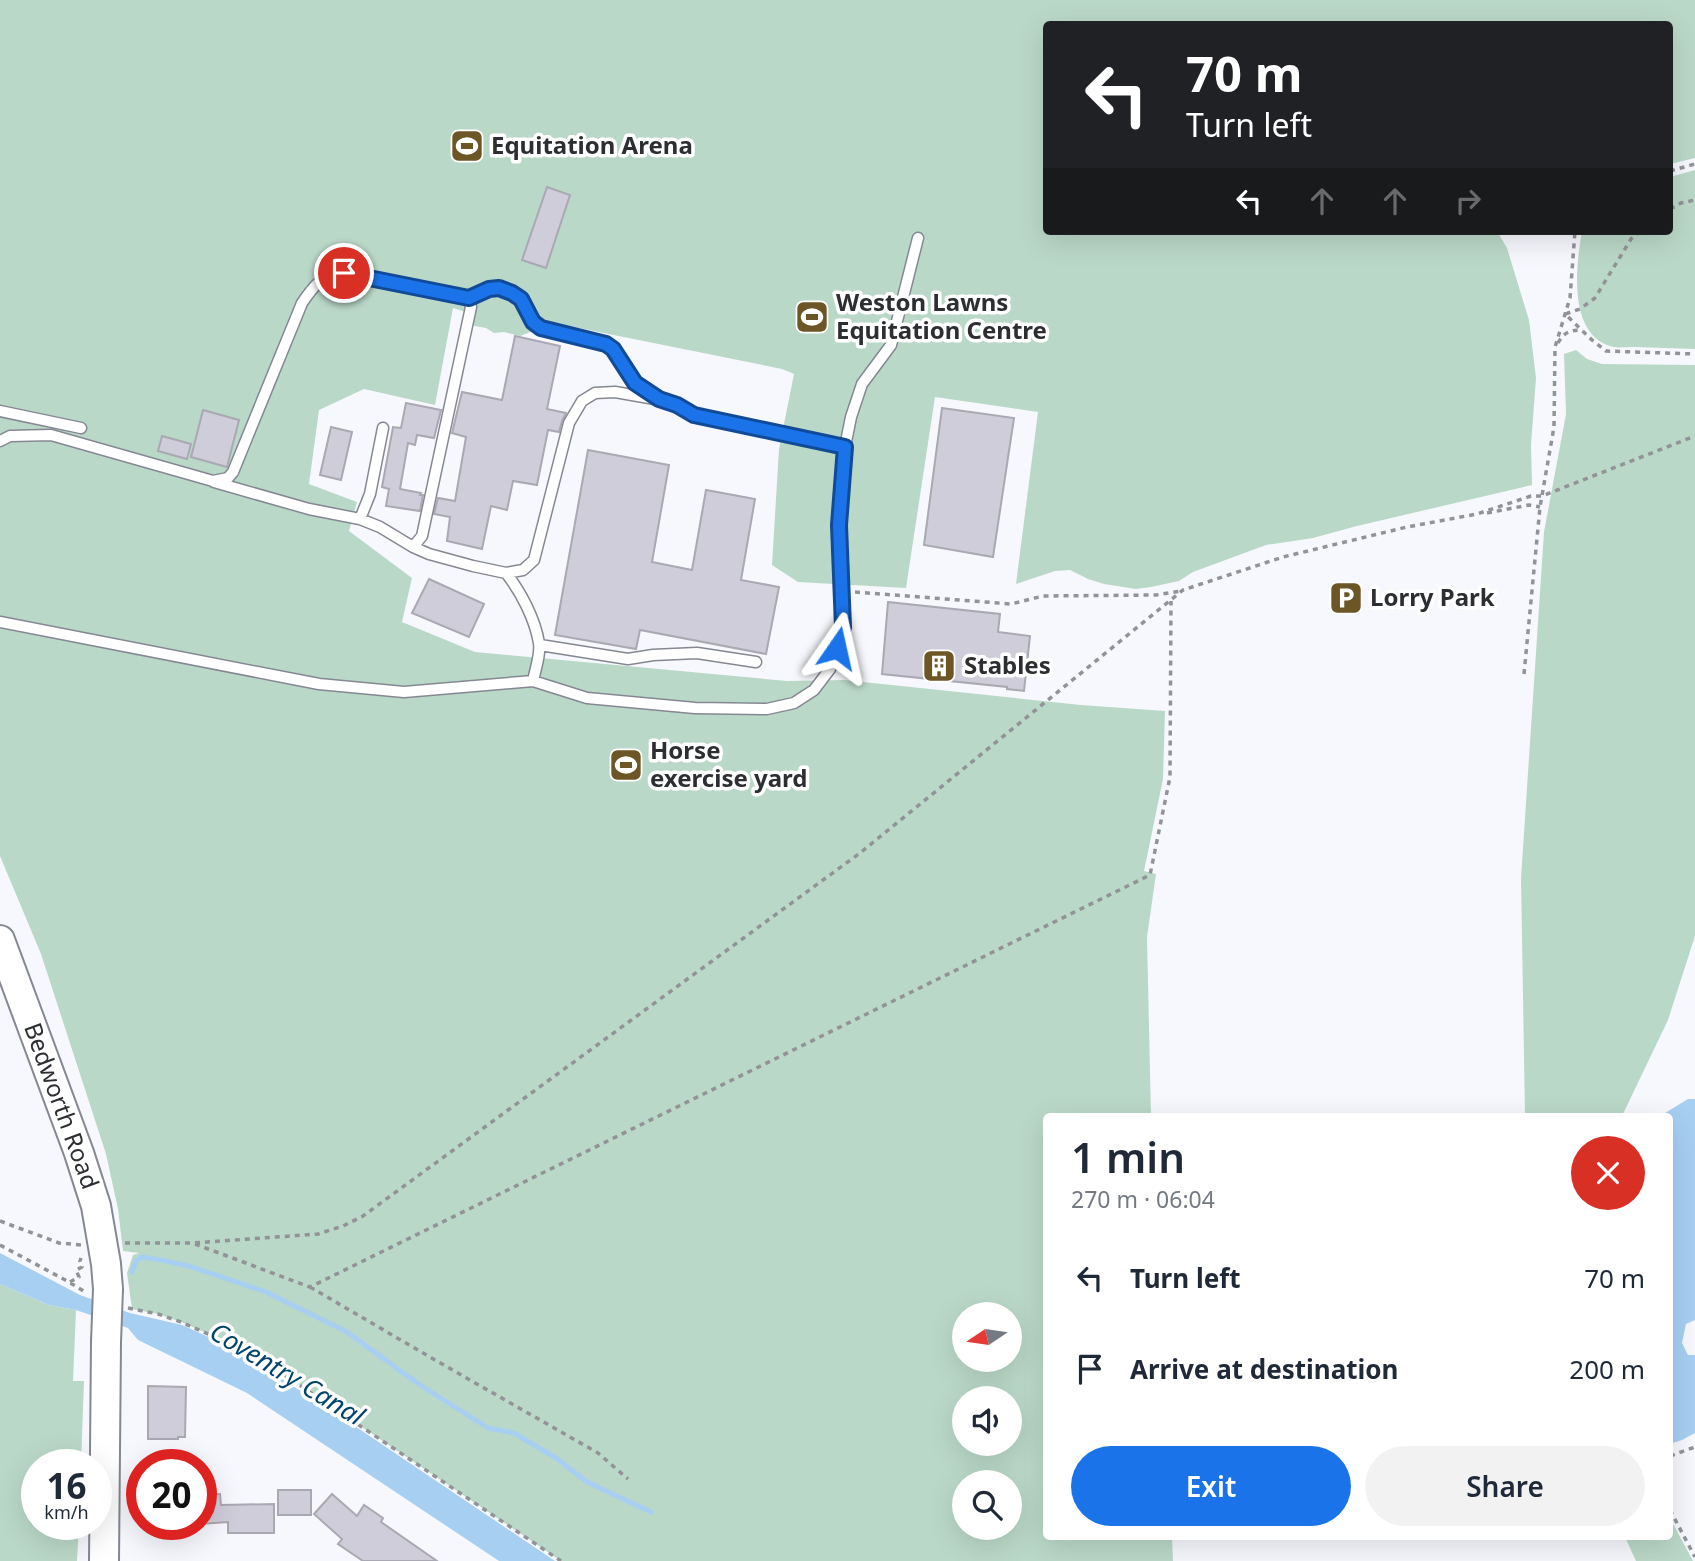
<!DOCTYPE html>
<meta charset="utf-8">
<style>
body{margin:0;font-family:"Noto Sans",sans-serif;background:#f2f2f3;color:#1f2937;height:100vh;display:flex;flex-direction:column;font-size:26px;white-space:nowrap}
*{box-sizing:border-box;margin:0}
p{font-size:23px;color:#747a83}
.icon{flex:none;width:38px;height:38px;fill:none;stroke:currentColor;stroke-width:2;stroke-linecap:round;stroke-linejoin:round}
.map{position:relative;flex:1;overflow:hidden}
.sheet{position:absolute;left:1043px;top:1113px;width:630px;height:427px;display:flex;flex-direction:column;background:#fff;border-radius:7px;box-shadow:0 7px 28px #0002}
.sheet>*{flex:none}
.top-card{position:absolute;left:1043px;top:21px;width:630px;height:214px;border-radius:7px;box-shadow:0 7px 28px #0002;background:#202124;color:#fff;overflow:hidden}
.needle{width:46px;rotate:257deg}
.controls{position:absolute;left:952px;top:1302px;display:grid;gap:14px}
.controls a{display:grid;place-items:center;width:70px;height:70px;border-radius:50%;background:#fff;box-shadow:0 7px 28px #0002;font-size:35px}
.speed{position:absolute;left:21px;top:1449px;display:flex;gap:14px;font-size:35px;font-weight:700;text-align:center}
.speed>*{display:grid;place-content:center;width:91px;height:91px;border-radius:50%;background:#fff;box-shadow:0 7px 28px #0002;line-height:1}
.speed small{font-size:18px;font-weight:400}
.speed .limit{border:10px solid #d22;background:#fff;color:#111}
.pin{position:absolute;display:grid;place-items:center;width:60px;height:60px;color:#fff;margin:-30px;border:4px solid #fff;border-radius:50%;box-shadow:0 2px 7px #0007}
.me{position:absolute;width:77px;margin:-38px;rotate:11deg;stroke-linejoin:round;filter:drop-shadow(0 0 5px #0008)}
.turn{display:flex;align-items:center;gap:24px;height:147px;padding:0 28px;font-size:32px}
.turn .icon{width:91px;height:91px;stroke-width:2.5}
.turn b{display:block;font-size:49px;line-height:60px}
.lanes{display:flex;align-items:center;height:66px;padding:0 28px;background:#0003;justify-content:center;gap:35px;direction:ltr}
.lanes .off{opacity:.35}
.round{display:grid;place-items:center;flex:none;width:74px;height:74px;border-radius:37px;background:#f2f2f3}
.head{display:flex;align-items:center;justify-content:space-between;height:119px;padding:0 28px}
h1{font-size:42px;font-weight:600;line-height:52px}
.primary-button{display:flex;gap:14px;margin-top:auto;padding:14px 28px}
.primary-button a{flex:1;height:80px;border-radius:42px;background:#1a73e8;color:#fff;font-size:28px;font-weight:600;line-height:80px;text-align:center}
.primary-button a+a{background:#f2f2f3;color:#1f2937}
ul{padding:0;list-style:none}
li{display:flex;align-items:center;gap:21px;height:91px;padding:0 28px}
li div{flex:1}
li b{display:block;font-size:26px}
li em{font-style:normal}
.map>svg:first-child{display:block}
.green{fill:#bad8c8;fill-rule:evenodd}
.water{fill:#a7cff2}
.lines{fill:none;stroke-linecap:round;stroke-linejoin:round}
.stream{stroke:#a7cff2;stroke-width:5}
.building{fill:#cecdd9;stroke:#a9a8b3;stroke-width:2}
.lane-casing{stroke:#858893;stroke-width:13}
.secondary-casing{stroke:#858893;stroke-width:32}
.path{stroke:#919397;stroke-width:3.5;stroke-dasharray:5 5;stroke-linecap:butt}
.lane{stroke:#fff;stroke-width:10}
.secondary{stroke:#fff;stroke-width:28}
.secondary-bridge-casing{stroke:#858893;stroke-width:32;stroke-linecap:butt}
.secondary-bridge{stroke:#fff;stroke-width:28}
.route-casing{stroke:#114b97;stroke-width:18}
.route{stroke:#1a73e8;stroke-width:12}
.labels{text-anchor:middle;stroke-width:7;stroke-linejoin:round;paint-order:stroke}
.poi-label{font-size:24px;font-weight:bold;fill:#2c2e32;stroke:#fff;text-anchor:start}
.street-label{font-size:24px;fill:#2c2e32;stroke:#fff}
.water-label{font-size:26px;font-style:italic;fill:#00446e;stroke:#fff}
</style>
<div class="map">
<svg width="1695" height="1561" viewBox="0 0 1695 1561">
<rect width="100%" height="100%" fill="#f7f8fd"/>
<path class="green" d="M0,0H1695V158L1670,164V24H1046V231H1497L1507,248L1529,320L1536,378L1531,445L1532,485L1357,526L1313,538L1266,545L1193,572L1179,581L1151,587L1136,589L1104,584L1088,579L1070,570L1055,571L1016,584L1038,412L935,397L906,588L798,582L772,565L779,449L794,374L782,369L554,323L520,336L504,332L494,333L486,328L464,324L466,312L453,308L435,405L364,389L319,410L309,484L357,502L349,531L412,578L402,622L475,652L787,681L844,680L1081,705L1165,711L1163,779L1144,871L1156,874L1147,937L1151,1116H1046V1536L1172,1537L1173,1561H561L286,1376L234,1345L181,1322L158,1314L132,1309L127,1273L133,1255L139,1253L123,1251L118,1209L106,1154L41,954L0,856ZM964,1314H1010V1360H964ZM964,1398H1010V1444H964ZM964,1482H1010V1528H964Z
M1695,170V349C1675,348 1655,348 1635,347C1628,347 1619,348 1613,347C1567,336 1576,265 1582,231H1670V177Z
M1576,350L1587,359L1602,364L1695,365V936L1668,1020L1622,1116H1525L1521,878L1544,532L1566,414L1564,354Z
M0,1284L49,1305L76,1310L73,1381H84L81,1465H37V1524H79L77,1561H0Z
M1670,1518L1693,1561H1636L1625,1537L1670,1536Z"/>
<path class="water" d="M1688,1099H1695V1320L1686,1324L1682,1343L1688,1355H1695V1433L1682,1440L1670,1444V1116H1663L1665,1113Z
M0,1253L80,1295L130,1313L182,1325L229,1346L334,1412L555,1561H499L247,1393L138,1340L128,1328L76,1310L49,1305L0,1284Z"/>
<g class="lines">
<path class="stream" d="M132,1272L136,1261L142,1257L161,1260L189,1266L266,1292L347,1332L417,1383L488,1428L514,1433L556,1458L587,1482L651,1512"/>
</g>
<path class="building" d="M547,187L570,195L546,268L522,260Z
M515,336L560,346L547,409L566,413L562,421L559,432L548,430L537,485L513,481L507,510L491,506L482,549L447,541L450,517L434,514L438,498L455,501L466,437L452,433L462,392L502,400Z
M406,403L441,410L434,438L417,435L415,445L408,443L400,489L421,493L420,495H423L420,511L386,506L389,489L382,487L393,427L401,428Z
M942,408L1014,418L993,557L924,545Z
M203,410L239,420L227,467L191,457Z
M331,427L352,432L341,480L320,475Z
M162,436L191,444L187,459L158,451Z
M588,450L669,465L652,562L692,570L706,490L755,499L741,580L779,587L766,654L640,630L636,649L555,635Z
M429,579L484,604L469,637L412,613Z
M888,602L1000,614L998,632L1030,636L1024,691L1007,689V687L882,674Z
M148,1386L186,1387L185,1437H178V1439H148Z
M278,1490H311V1515H278Z
M220,1494L221,1505L274,1504V1533H228V1522L201,1524V1495Z
M332,1494L357,1516L364,1505L383,1518L381,1522L437,1561H363L338,1544L342,1539L314,1514Z"/>
<g class="lines">
<defs>
<path id="lane" d="M0,411L81,428
M0,441L10,436L51,435L213,481L228,478L233,472L302,303C315,284 320,277 344,273L469,298L489,289L499,288L512,293L521,299L533,322L541,328L606,344L613,349L635,383L659,399L677,405L694,415L845,447L839,525L843,627L830,669L814,690L794,703L767,709L695,708L587,698L533,681L404,692L319,684L0,622
M845,447L851,417L862,384L891,345L918,238
M214,482L309,509L360,519L380,527L413,547L429,554L473,566L506,573L523,570L534,560L569,423L582,401L595,393L615,392L655,399
M360,519L370,494L383,428
M413,547L422,536L471,307L469,298
M506,573C521,592 535,619 539,643C541,654 535,670 533,681
M540,645L628,659L653,655L697,653L756,662"/>
<path id="secondary" d="M0,940L79,1153L96,1206L106,1264L108,1289
M104,1561L106,1342"/>
</defs>
<use href="#lane" class="lane-casing"/>
<use href="#secondary" class="secondary-casing"/>
<path class="path" d="M1670,171L1695,164
M1670,209L1681,203L1695,200
M1640,231L1631,239L1595,298L1580,309L1565,314L1592,340L1606,351L1695,354
M1558,343C1564,332 1570,330 1583,330
M1487,513L1529,505L1540,507
M855,592L1011,604L1043,596L1156,595L1182,591
M1524,674L1540,507L1554,427L1555,347L1570,298L1575,231
M0,1221L59,1243L82,1245
M125,1243H193L318,1234L343,1226L363,1216L860,853L1183,590L1283,557L1407,527L1477,514L1531,496H1542L1695,436
M195,1244L310,1287L1150,875L1170,777L1171,601
M0,1245L69,1282L85,1292
M70,1282L79,1277L76,1270L82,1267L80,1261L81,1258
M310,1287L435,1360L598,1453L628,1479
M128,1308L158,1314L181,1322L233,1345L286,1376L561,1561
M1670,1456L1695,1447
M1670,1510L1695,1557"/>
<use href="#lane" class="lane"/>
<use href="#secondary" class="secondary"/>
<defs>
<path id="secondary-bridge" d="M106,1342L108,1289"/>
</defs>
<use href="#secondary-bridge" class="secondary-bridge-casing"/>
<use href="#secondary-bridge" class="secondary-bridge"/>
</g>
<g class="lines">
<defs>
<path id="route" d="M344,273L469,298L489,289L499,288L512,293L521,299L533,322L541,328L606,344L613,349L635,383L659,399L677,405L694,415L845,447L839,525L843,627L837,648"/>
</defs>
<use href="#route" class="route-casing"/>
<use href="#route" class="route"/>
</g>
<defs>
<symbol id="stadium-square" viewBox="-11 -11 22 22"><rect x="-9" y="-9" width="18" height="18" rx="4" fill="#6c5626" stroke="#fff"/><path d="M0-5a6.5 5 0 1 0 0 10a6.5 5 0 1 0 0-10ZM-3.5-1.8h7v3.6h-7Z" fill="#fff"/></symbol>
<symbol id="parking-square" viewBox="-11 -11 22 22"><rect x="-9" y="-9" width="18" height="18" rx="4" fill="#6c5626" stroke="#fff"/><path d="M-3.5-5.5H1a3.5 3.5 0 0 1 0 7H-1V5.5H-3.5ZM-1-3.4V-.6H.8a1.4 1.4 0 0 0 0-2.8Z" fill="#fff"/></symbol>
<symbol id="building-square" viewBox="-11 -11 22 22"><rect x="-9" y="-9" width="18" height="18" rx="4" fill="#6c5626" stroke="#fff"/><path d="M-4-6H4V6H1V3H-1V6H-4ZM-2.5-4.3h1.7v1.8h-1.7ZM.8-4.3h1.7v1.8H.8ZM-2.5-1h1.7V.8h-1.7ZM.8-1h1.7V.8H.8Z" fill="#fff"/></symbol>
</defs>
<g fill-rule="evenodd">
<use href="#stadium-square" x="448" y="127" width="38" height="38"/>
<use href="#stadium-square" x="793" y="298" width="38" height="38"/>
<use href="#parking-square" x="1327" y="579" width="38" height="38"/>
<use href="#building-square" x="920" y="647" width="38" height="38"/>
<use href="#stadium-square" x="607" y="746" width="38" height="38"/>
</g>
<g class="labels">
<g class="poi-label">
<text x="491" y="154">Equitation Arena</text>
<text x="836" y="311">Weston Lawns<tspan x="836" dy="28">Equitation Centre</tspan></text>
<text x="1370" y="606">Lorry Park</text>
<text x="964" y="674">Stables</text>
<text x="650" y="759">Horse<tspan x="650" dy="28">exercise yard</tspan></text>
</g>
<g class="street-label">
<text transform="translate(61 1106) rotate(70)" y="8">Bedworth Road</text>
</g>
<g class="water-label">
<text transform="translate(287 1374) rotate(31)" y="9">Coventry Canal</text>
</g>
</g>
</svg>
<div class="controls">
<a><svg class="needle" viewBox="-14 -14 28 28"><path d="M0-13l5 13h-10z" fill="#e53935"/><path d="M0 13l5-13h-10z" fill="#747a83"/></svg></a>
<a><svg class="icon" aria-label="sound" viewBox="0 0 24 24"><path d="M4 9h4l5-4v14l-5-4H4zM17 9q2 3 0 6"/></svg></a>
<a><svg class="icon" aria-label="search" viewBox="0 0 24 24"><circle cx="10" cy="10" r="6"/><path d="M15 15l6 6"/></svg></a>
</div>
<div class="speed"><div>16<small>km/h</small></div><div class="limit">20</div></div>
<div class="pin" style="left:344px;top:273px;background:#d93025"><svg class="icon" aria-label="arrive" viewBox="0 0 24 24"><path d="M6 21V4h12l-3 4 3 4H6"/></svg></div>
<svg class="me" style="left:837px;top:648px" viewBox="-20 -20 40 40"><path d="M0-17L14 15 0 8-14 15z" fill="#1a73e8" stroke="#fff" stroke-width="4"/></svg>
<div class="top-card">
<div class="turn"><svg class="icon" aria-label="left" viewBox="0 0 24 24"><path d="M17 20v-9H6M10 6l-5 5 5 5"/></svg><div><b>70 m</b>Turn left</div></div>
<div class="lanes"><svg class="icon" aria-label="left" viewBox="0 0 24 24"><path d="M17 20v-9H6M10 6l-5 5 5 5"/></svg><svg class="icon off" aria-label="ahead" viewBox="0 0 24 24"><path d="M12 20V5M6 11l6-6 6 6"/></svg><svg class="icon off" aria-label="ahead" viewBox="0 0 24 24"><path d="M12 20V5M6 11l6-6 6 6"/></svg><svg class="icon off" aria-label="right" viewBox="0 0 24 24"><path d="M7 20v-9h11M14 6l5 5-5 5"/></svg></div>
</div>
<section class="sheet">
<div class="head"><div><h1>1 min</h1><p>270 m · 06:04</p></div><a class="round" style="background:#d93025;color:#fff"><svg class="icon" aria-label="close" viewBox="0 0 24 24"><path d="M6 6l12 12M18 6L6 18"/></svg></a></div>
<ul>
<li><svg class="icon" aria-label="left" viewBox="0 0 24 24"><path d="M17 20v-9H6M10 6l-5 5 5 5"/></svg><div><b>Turn left</b></div><em>70 m</em></li>
<li><svg class="icon" aria-label="arrive" viewBox="0 0 24 24"><path d="M6 21V4h12l-3 4 3 4H6"/></svg><div><b>Arrive at destination</b></div><em>200 m</em></li>
</ul>
<div class="primary-button"><a>Exit</a><a>Share</a></div>
</section>
</div>
